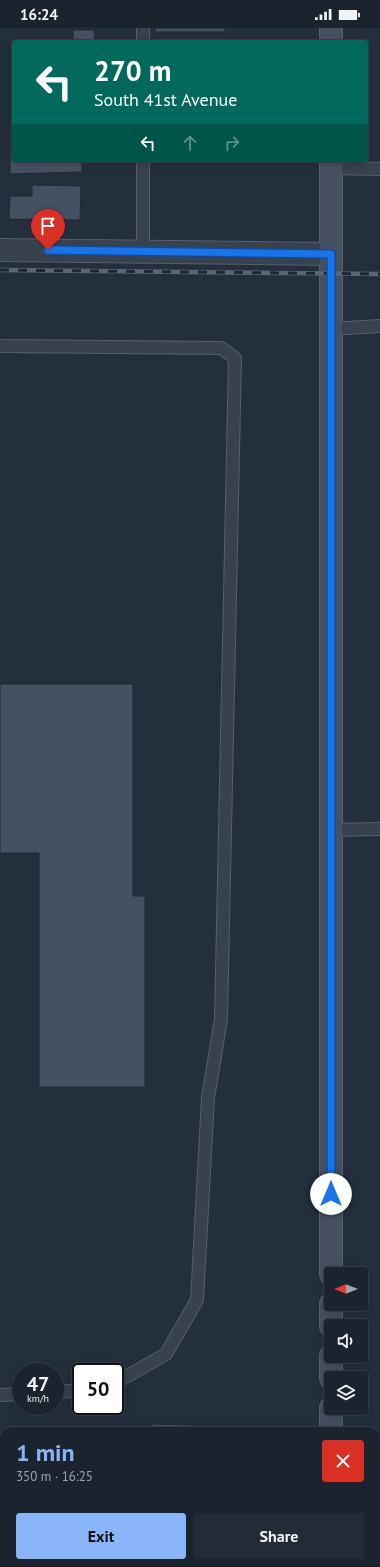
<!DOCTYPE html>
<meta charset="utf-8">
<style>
body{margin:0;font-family:"PT Sans",sans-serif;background:#242b36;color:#f1f3f6;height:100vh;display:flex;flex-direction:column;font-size:15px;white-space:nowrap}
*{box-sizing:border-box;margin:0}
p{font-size:13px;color:#a0a4aa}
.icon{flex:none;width:22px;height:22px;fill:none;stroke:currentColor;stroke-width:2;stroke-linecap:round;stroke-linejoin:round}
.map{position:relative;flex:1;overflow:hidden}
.details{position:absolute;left:0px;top:1399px;width:380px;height:140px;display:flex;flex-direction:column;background:#1b232e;border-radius:12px 12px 0 0;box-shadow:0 2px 10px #0003,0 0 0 1px #39404a}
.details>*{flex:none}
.top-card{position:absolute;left:12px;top:12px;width:356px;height:122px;border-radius:4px;box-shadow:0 2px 10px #0003,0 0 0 1px #39404a;background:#00695c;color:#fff;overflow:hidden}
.needle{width:26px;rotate:270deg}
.tools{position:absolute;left:324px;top:1239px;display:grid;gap:8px}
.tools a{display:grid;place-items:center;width:44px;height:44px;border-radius:4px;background:#1b232e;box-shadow:0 2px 10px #0003,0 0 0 1px #39404a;font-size:20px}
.speed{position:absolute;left:12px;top:1335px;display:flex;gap:8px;font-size:20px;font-weight:700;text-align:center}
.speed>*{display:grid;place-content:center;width:52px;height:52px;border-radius:50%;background:#1b232e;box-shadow:0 2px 10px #0003,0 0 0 1px #39404a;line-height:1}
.speed small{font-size:10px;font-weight:400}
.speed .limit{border:2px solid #111;border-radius:6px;background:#fff;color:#111}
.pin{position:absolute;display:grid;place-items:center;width:34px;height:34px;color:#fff;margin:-41px -17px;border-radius:50% 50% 50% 0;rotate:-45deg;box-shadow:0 0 4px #0007}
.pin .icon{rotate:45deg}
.me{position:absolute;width:44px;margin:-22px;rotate:0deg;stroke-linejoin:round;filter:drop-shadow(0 0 3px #0008)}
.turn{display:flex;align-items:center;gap:14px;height:84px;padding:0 16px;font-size:18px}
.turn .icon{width:52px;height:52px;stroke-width:2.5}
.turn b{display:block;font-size:28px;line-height:34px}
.lanes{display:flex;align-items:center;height:38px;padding:0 16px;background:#0003;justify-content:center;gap:20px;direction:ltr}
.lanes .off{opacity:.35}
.round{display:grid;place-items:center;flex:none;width:42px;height:42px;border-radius:4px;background:#242b36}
.head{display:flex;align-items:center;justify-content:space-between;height:68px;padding:0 16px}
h1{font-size:24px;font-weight:700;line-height:30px;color:#8ab4f8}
.button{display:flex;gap:8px;margin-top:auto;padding:8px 16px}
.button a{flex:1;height:46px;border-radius:4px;background:#8ab4f8;color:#111;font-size:16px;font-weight:700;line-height:46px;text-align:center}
.button a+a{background:#242b36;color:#f1f3f6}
.status{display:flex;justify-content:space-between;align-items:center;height:28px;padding:0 20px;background:#1b232e;direction:ltr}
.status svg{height:11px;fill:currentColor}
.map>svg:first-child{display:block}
.building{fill:#455162;stroke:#1f2835}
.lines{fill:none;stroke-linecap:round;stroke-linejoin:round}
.service-casing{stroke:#565f6c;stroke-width:14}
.minor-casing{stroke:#565f6c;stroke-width:24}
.secondary-casing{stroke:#565f6c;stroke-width:24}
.service{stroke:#38414e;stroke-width:12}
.minor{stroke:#38414e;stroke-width:22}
.secondary{stroke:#465061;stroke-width:22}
.rail-casing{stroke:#5a6575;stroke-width:4.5}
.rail{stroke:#1d2633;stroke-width:3;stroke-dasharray:9;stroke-linecap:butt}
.route-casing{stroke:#114b97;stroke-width:10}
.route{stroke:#1a73e8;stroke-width:7}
</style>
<div class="status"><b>16:24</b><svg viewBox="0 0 49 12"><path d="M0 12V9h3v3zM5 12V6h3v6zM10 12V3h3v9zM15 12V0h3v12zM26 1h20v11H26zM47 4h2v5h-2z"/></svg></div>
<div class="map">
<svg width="380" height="1539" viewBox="0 0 380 1539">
<rect width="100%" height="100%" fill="#242f3e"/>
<path class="building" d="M155,0H225V4H155Z
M73,2H94L95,14H73Z
M13,51H14V90H13Z
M10,123H14V132H82V144L10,146Z
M32,157L81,158L80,192L9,191L10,168H32Z
M0,656H133V868H145V1059H39V825H0Z
M151,1396L193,1397V1403H151Z
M376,1439H380V1452H376Z"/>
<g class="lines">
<defs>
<path id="service" d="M143,14V0
M331,140L380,141
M143,223V132
M331,301L380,298
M0,318L221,320L235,330L221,991L208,1070L197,1272L166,1326L115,1355
M331,802L380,801
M55,1364L81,1362
M0,1367L21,1366
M0,1521H4"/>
<path id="minor" d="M0,222L331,226"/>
<path id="secondary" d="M331,0V14
M331,132V1246
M331,1276V1298
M331,1328V1350
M331,1380V1403
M332,1535V1539"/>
</defs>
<use href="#service" class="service-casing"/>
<use href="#minor" class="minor-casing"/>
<use href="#secondary" class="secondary-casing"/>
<use href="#service" class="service"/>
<use href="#minor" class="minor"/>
<use href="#secondary" class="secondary"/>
<defs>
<path id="rail" d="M0,242L380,246"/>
</defs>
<use href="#rail" class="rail-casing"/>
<use href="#rail" class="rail"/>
</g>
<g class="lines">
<defs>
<path id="route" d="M48,222L331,226V1166"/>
</defs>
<use href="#route" class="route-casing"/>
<use href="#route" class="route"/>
</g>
</svg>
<div class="tools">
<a><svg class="needle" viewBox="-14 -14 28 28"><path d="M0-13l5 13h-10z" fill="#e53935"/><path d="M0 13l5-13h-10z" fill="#a0a4aa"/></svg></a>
<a><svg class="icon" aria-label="sound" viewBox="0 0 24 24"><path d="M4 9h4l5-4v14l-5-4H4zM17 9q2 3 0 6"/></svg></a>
<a><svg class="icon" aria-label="layers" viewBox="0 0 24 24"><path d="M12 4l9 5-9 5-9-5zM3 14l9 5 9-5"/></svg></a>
</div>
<div class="speed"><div>47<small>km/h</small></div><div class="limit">50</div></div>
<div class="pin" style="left:48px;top:222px;background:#d93025"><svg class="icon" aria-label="arrive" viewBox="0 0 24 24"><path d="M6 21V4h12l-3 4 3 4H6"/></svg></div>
<svg class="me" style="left:331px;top:1166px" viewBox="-20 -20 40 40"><circle r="19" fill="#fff"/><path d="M0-13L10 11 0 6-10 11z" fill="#1a73e8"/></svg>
<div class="top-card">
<div class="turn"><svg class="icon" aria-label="left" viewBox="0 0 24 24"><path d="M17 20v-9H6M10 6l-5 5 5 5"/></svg><div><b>270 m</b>South 41st Avenue</div></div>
<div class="lanes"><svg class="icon" aria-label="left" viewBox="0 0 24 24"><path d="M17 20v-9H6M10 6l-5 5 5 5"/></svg><svg class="icon off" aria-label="ahead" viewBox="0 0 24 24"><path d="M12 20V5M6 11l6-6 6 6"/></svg><svg class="icon off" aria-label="right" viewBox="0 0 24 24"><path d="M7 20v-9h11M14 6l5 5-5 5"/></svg></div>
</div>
<section class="details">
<div class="head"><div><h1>1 min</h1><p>350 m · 16:25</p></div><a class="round" style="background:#d93025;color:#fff"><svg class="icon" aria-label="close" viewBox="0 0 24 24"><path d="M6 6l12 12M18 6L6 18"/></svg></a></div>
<div class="button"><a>Exit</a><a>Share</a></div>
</section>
</div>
